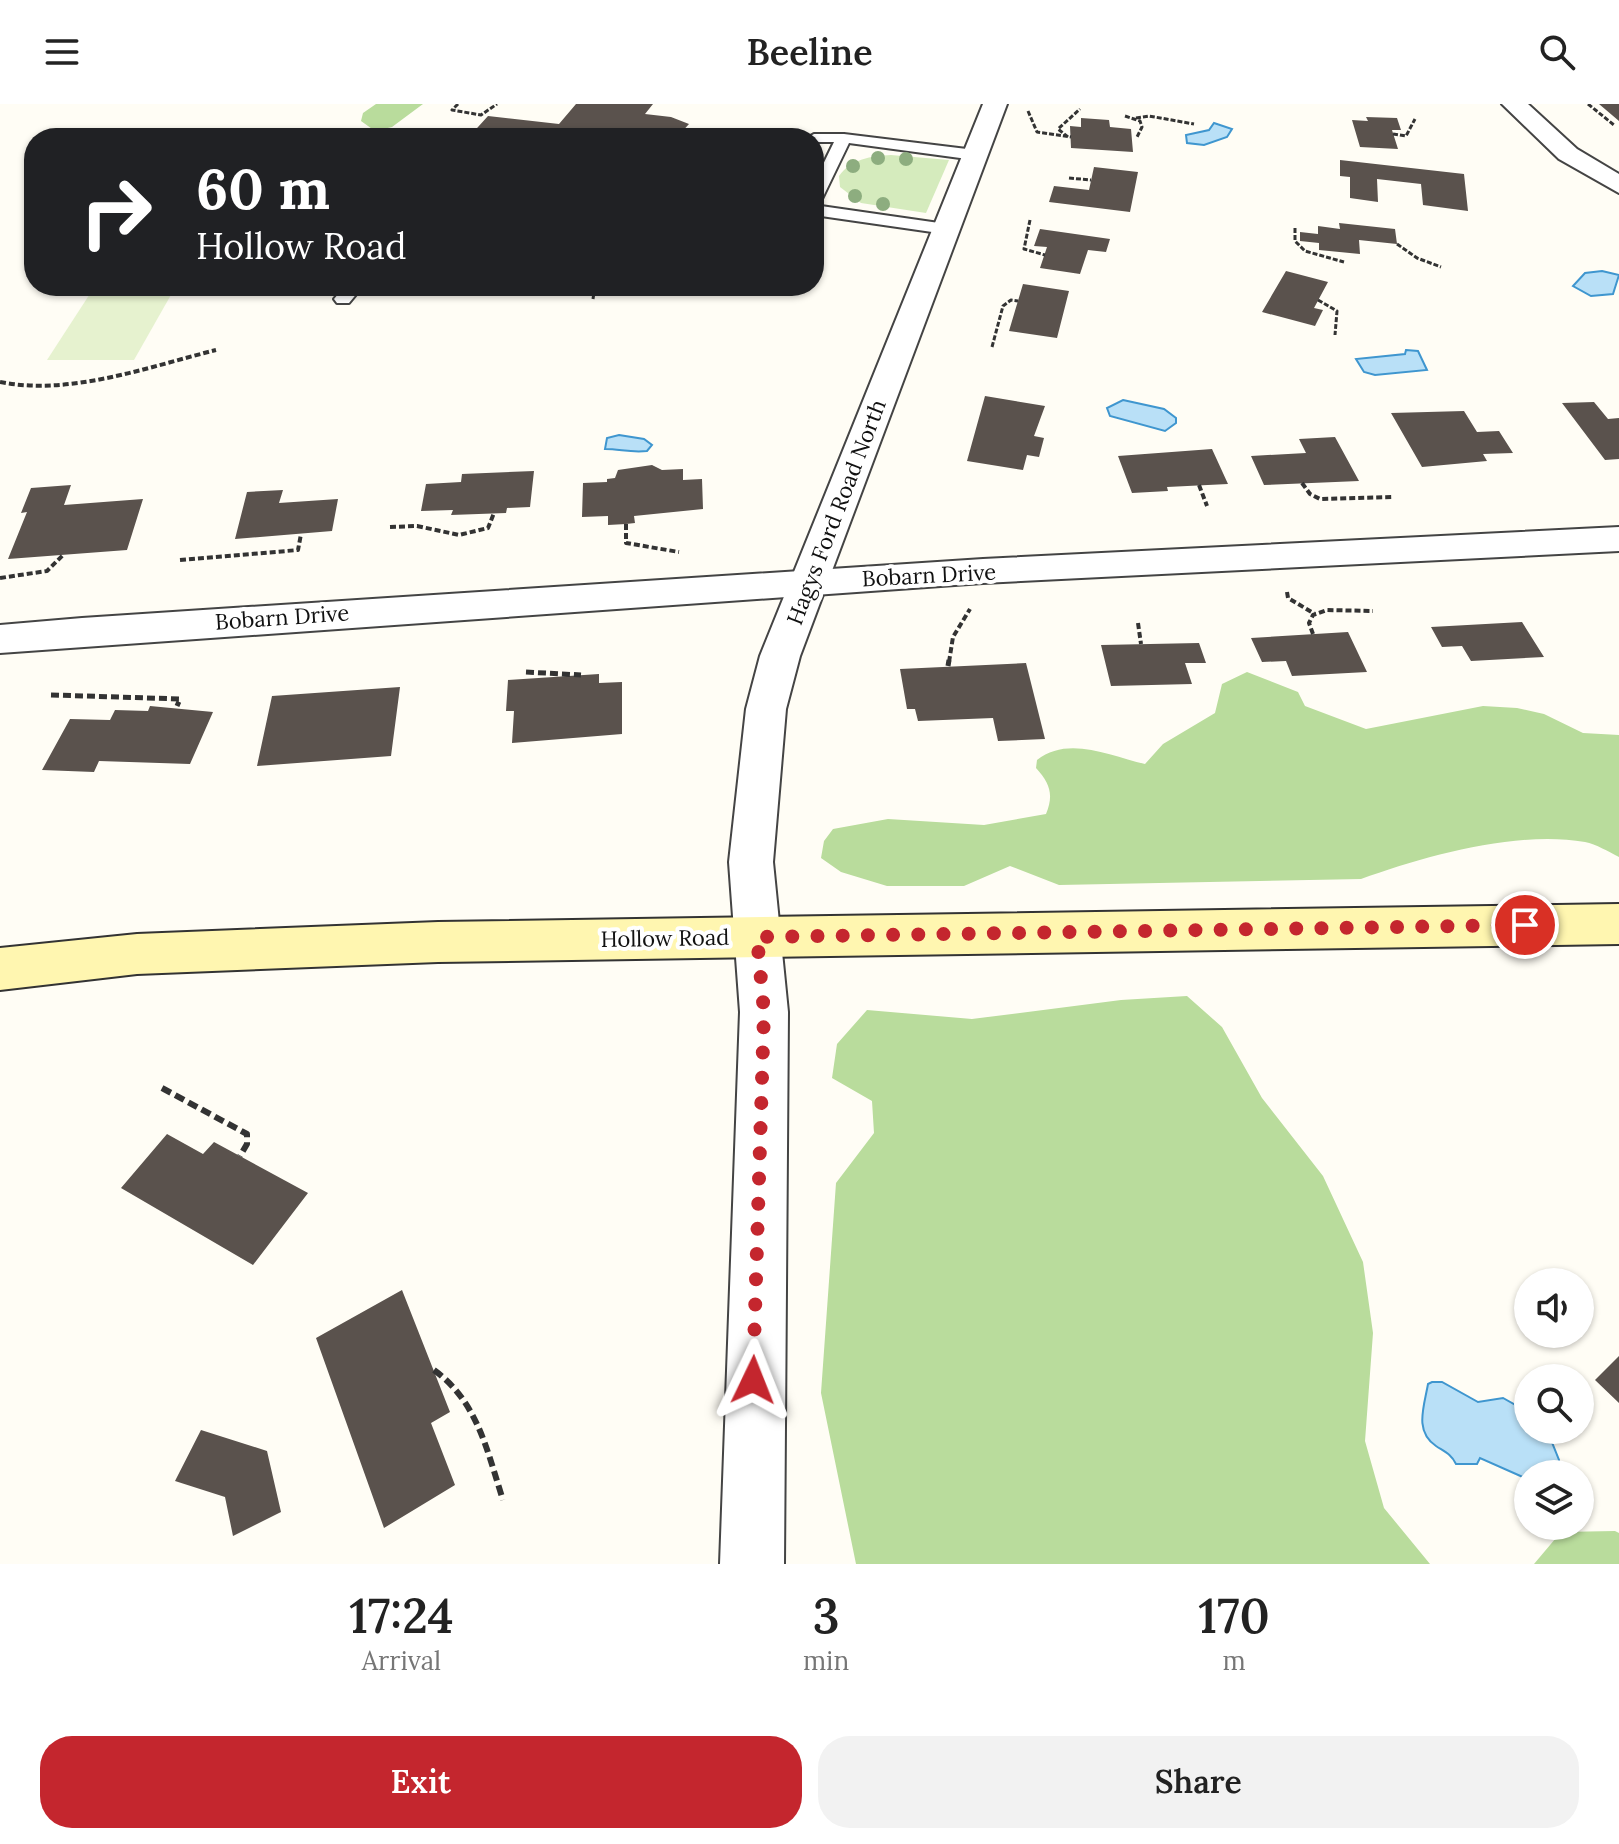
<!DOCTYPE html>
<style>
body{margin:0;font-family:Lora,serif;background:#f2f2f2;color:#222;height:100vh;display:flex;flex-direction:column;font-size:30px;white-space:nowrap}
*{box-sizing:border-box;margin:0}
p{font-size:26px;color:#767676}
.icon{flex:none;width:44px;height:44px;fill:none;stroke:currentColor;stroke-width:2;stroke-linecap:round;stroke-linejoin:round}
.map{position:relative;height:1460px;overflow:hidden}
.sheet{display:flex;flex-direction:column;background:#fff;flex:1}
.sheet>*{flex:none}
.banner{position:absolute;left:24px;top:24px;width:800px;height:168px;border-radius:32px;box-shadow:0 2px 6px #0004;background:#202124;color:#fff;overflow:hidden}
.fabs{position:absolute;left:1514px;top:1164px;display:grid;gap:16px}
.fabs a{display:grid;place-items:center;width:80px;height:80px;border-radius:50%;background:#fff;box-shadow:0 2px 6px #0004;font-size:40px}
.pin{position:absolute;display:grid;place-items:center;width:68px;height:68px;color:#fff;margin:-34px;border:4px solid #fff;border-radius:50%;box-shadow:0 2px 8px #0007}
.me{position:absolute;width:88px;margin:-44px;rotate:2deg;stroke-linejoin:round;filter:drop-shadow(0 0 6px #0008)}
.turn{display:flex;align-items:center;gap:28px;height:168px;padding:0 40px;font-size:36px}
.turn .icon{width:104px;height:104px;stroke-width:2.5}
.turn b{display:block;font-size:56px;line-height:68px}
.eta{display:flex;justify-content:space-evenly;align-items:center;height:136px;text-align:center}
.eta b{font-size:48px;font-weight:600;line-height:56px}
.action{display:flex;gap:16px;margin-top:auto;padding:16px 40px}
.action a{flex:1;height:92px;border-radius:32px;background:#c4262e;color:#fff;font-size:32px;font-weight:600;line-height:92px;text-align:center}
.action a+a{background:#f2f2f2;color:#222}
header{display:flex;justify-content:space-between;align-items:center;height:104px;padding:0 40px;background:#fff;font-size:36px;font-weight:600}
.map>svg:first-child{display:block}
.green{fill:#d5ebbd}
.forest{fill:#b9dc9c}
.pitch{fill:#e6f2cf}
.water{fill:#b9e0f7;stroke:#3f96cf;stroke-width:2}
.building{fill:#5a524d}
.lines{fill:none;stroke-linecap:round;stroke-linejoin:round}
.service-casing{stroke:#444;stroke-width:4}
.minor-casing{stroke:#444;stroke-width:4}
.tertiary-casing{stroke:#444;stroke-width:4}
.secondary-casing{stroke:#333;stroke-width:4}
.path-far3{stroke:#333;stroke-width:3;stroke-dasharray:5 2;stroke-linecap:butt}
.path-far2{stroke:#333;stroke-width:4;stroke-dasharray:6 3;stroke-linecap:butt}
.path-far1{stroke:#333;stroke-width:5;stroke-dasharray:8 4;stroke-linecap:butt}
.path{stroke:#333;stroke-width:6;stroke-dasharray:10 5;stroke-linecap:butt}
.service{fill:#fff;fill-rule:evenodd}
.minor{fill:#fff;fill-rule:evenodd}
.tertiary{fill:#fff;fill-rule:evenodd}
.secondary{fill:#fff6b0;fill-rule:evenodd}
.tree{fill:#8dad7f}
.route{stroke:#c4262e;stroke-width:14;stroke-dasharray:0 25.2}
.labels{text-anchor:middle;stroke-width:8;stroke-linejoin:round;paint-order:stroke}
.street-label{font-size:22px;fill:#111;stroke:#fff}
</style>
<header><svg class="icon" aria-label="menu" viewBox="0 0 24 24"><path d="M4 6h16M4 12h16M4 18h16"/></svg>Beeline<svg class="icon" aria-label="search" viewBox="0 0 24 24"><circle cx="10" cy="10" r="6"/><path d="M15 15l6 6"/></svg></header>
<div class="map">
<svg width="1619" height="1460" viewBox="0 0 1619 1460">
<rect width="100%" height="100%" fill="#fffdf5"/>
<path class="green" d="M891,51L949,56L926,109L861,99L840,83L839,72C851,55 871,52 891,51Z"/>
<path class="forest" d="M376,0H423L392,23L375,27L361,17L363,9Z
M1247,568L1298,588L1305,602L1366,625L1483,602L1517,604L1544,610L1583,629L1619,631V753C1609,748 1596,740 1585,738C1517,726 1425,752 1361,775L1059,781L1010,762L964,782H887L841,768L821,754L824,737L833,725L888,715L984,721L1046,710C1054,691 1050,679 1036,664L1037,656C1068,631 1111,652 1145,660L1163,640L1215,609L1222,580Z
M1187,892L1222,923L1262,994L1323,1072L1363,1158L1373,1229L1365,1337L1384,1404L1430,1460H856L821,1289L836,1079L874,1029L872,997L832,974L837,940L867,906L972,915L1121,896Z
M1615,1427L1619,1429V1460H1534L1561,1428Z"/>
<path class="pitch" d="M95,182H176L134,256H47Z"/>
<path class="water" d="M1214,19L1232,25L1227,33L1204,41L1187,39L1186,31L1209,26Z
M1602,167L1619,171L1613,190L1591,192L1573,182L1585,169Z
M1406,246L1418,247L1427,266L1375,271L1364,268L1356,255L1405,250Z
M1123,296L1164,305L1176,314V319L1165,327L1110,312L1107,304Z
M619,331L644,335L652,341L647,347C631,349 620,345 605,345L607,334Z
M1432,1278H1442L1478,1298L1503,1294L1528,1308V1326H1547L1559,1356L1558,1368L1542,1370L1535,1365L1525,1374L1480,1354L1477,1360H1456C1451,1350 1445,1348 1436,1342C1414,1327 1424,1303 1428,1280Z"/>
<path class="building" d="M576,0H653L645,10L671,13L689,20L679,31L656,34H468L488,12L559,20Z
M1599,0H1619V17Z
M1366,13L1397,14L1401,26H1392L1398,45L1360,43L1352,16L1368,17Z
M1081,14L1109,16L1110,23L1131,25L1133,48L1071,44L1070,22L1081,23Z
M1340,56L1464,70L1468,107L1423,101L1421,80L1377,75L1378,98L1350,94V73L1340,72Z
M1094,63L1138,68L1130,108L1049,98L1054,82L1089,86Z
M1339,119L1395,125L1397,140L1359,136L1360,150L1319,146V139L1300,137V128L1318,130V122L1340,125Z
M1040,125L1110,135L1106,148L1088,146L1080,170L1040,164L1047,143L1034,142Z
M1286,167L1328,178L1314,204L1323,206L1315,222L1262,208Z
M1023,180L1069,187L1057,234L1009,227Z
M985,292L1045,302L1034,332L1044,334L1039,353L1027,351L1023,366L967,357Z
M1594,298L1608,315L1619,314V355L1605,356L1562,299Z
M1464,307L1477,328L1499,327L1513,349L1483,350L1487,357L1422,363L1391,309Z
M1335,333L1359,377L1264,381L1251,352L1306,349L1299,335Z
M1212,345L1228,380L1167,383L1168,387L1132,389L1118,352Z
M652,361L662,366L683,365V376L702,375L703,405L634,412L635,419L626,420L608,421V412L582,413L583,379L607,378V375L615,374L618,366Z
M534,367L530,403L507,404L506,409L451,411L453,406L421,407L426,380L461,378L462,370Z
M71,381L64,401L143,395L127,446L8,455L27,408L21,409L31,384Z
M283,386L279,399L338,395L332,427L235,435L247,388Z
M1522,518L1544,553L1471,557L1462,542L1442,543L1431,523Z
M1348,528L1367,568L1292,572L1286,557L1262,558L1251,534Z
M1199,539L1206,559H1185L1192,580L1111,582L1101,541Z
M1026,559L1045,635L998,637L993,614L918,617L915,605H907L900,565Z
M599,570V579L622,578V630L512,639L514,607H506L508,576Z
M400,583L391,652L257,662L272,592Z
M150,602L213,608L190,660L99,657L94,668L42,666L70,615L110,616L115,606L148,607Z
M167,1030L203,1050L214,1038L308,1089L253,1161L121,1084Z
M402,1186L450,1308L431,1319L455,1381L384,1424L316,1234Z
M1619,1252V1299L1595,1276Z
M201,1326L267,1347L281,1408L233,1432L225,1393L175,1377Z"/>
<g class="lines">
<defs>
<path id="service" d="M814,30H844L975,46L983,51L975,56L849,39L822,95L814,100V79L834,38H814V34H807Z
M814,101L946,120L954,125L946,130L814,111Z
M345,182H363L349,199H337L334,195Z"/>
<path id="minor" d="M1502,0H1528L1577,45L1619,70V89L1559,55Z
M1619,423V447L983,479L0,549V521L82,514L983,455Z"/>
<path id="tertiary" d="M983,0H1007L800,552L786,605L773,758L788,908L784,1460H720L740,908L729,758L746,605L760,552Z"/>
<path id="secondary" d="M1619,800V840L438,858L137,870L0,886V844L137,830L438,818Z"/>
</defs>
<use href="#service" class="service-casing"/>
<use href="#minor" class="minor-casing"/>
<use href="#tertiary" class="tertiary-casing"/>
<use href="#secondary" class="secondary-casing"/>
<path class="path-far3" d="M458,0L452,6L481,11L497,0
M1588,0L1614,21
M1028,7L1037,28L1071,33
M1125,12L1140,17L1142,23L1137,33
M1136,14L1149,12L1194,20
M1393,30L1406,32L1415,15
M1068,33L1058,25L1080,5
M1069,74L1091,76
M1030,116L1024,145L1045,151
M1295,124V137L1305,147L1344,158
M1397,140L1417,154L1441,163
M593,195L595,182
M1318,196L1337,207L1335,231
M992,243L1003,202L1011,196L1018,197"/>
<path class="path-far2" d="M0,278C70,292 148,263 216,246
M1302,379L1310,390L1320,395L1392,393
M1199,381L1207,402
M626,420V439L679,448
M390,423L417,422L459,431L488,424L494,409
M180,456L298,446L301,430
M0,474L47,467L63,451
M1287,488L1288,494L1315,510
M1138,519L1141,540
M1313,530L1309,519L1313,511L1327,506L1373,507
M949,558L953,533L970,505"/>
<path class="path-far1" d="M948,562L949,556
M526,568L581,571
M51,591L180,595L177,602"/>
<path class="path" d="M162,984L247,1030V1040L240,1052
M434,1266C478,1298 487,1347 503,1396"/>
<use href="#service" class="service"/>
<use href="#minor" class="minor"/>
<use href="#tertiary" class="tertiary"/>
<use href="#secondary" class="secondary"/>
</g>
<g class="tree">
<circle cx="878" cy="54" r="7"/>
<circle cx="906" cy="55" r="7"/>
<circle cx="853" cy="62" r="7"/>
<circle cx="855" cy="92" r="7"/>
<circle cx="883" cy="100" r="7"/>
</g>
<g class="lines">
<path class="route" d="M753,1276L764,908L757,833L1525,821"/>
</g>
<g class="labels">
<g class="street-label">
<text transform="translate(836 408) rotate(-69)" y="8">Hagys Ford Road North</text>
<text transform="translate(929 471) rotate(-3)" y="8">Bobarn Drive</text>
<text transform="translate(282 513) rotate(-4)" y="8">Bobarn Drive</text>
<text transform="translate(665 834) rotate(-1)" y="8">Hollow Road</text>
</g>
</g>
</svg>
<div class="fabs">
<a><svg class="icon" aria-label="sound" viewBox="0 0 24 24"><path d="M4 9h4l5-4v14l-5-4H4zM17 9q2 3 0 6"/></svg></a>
<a><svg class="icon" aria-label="search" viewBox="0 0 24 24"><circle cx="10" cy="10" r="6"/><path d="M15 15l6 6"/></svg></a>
<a><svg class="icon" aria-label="layers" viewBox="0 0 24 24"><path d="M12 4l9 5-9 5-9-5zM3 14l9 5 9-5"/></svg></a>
</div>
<div class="pin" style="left:1525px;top:821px;background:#d93025"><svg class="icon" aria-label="arrive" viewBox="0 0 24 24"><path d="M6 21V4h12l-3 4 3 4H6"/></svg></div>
<svg class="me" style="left:753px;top:1276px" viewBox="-20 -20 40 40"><path d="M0-17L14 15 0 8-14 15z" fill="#c4262e" stroke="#fff" stroke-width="4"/></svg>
<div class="banner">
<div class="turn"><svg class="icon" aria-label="right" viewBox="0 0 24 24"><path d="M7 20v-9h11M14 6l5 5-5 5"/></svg><div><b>60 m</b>Hollow Road</div></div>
</div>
</div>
<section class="sheet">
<div class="eta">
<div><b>17:24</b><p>Arrival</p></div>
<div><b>3</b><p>min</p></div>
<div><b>170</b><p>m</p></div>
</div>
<div class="action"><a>Exit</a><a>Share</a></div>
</section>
